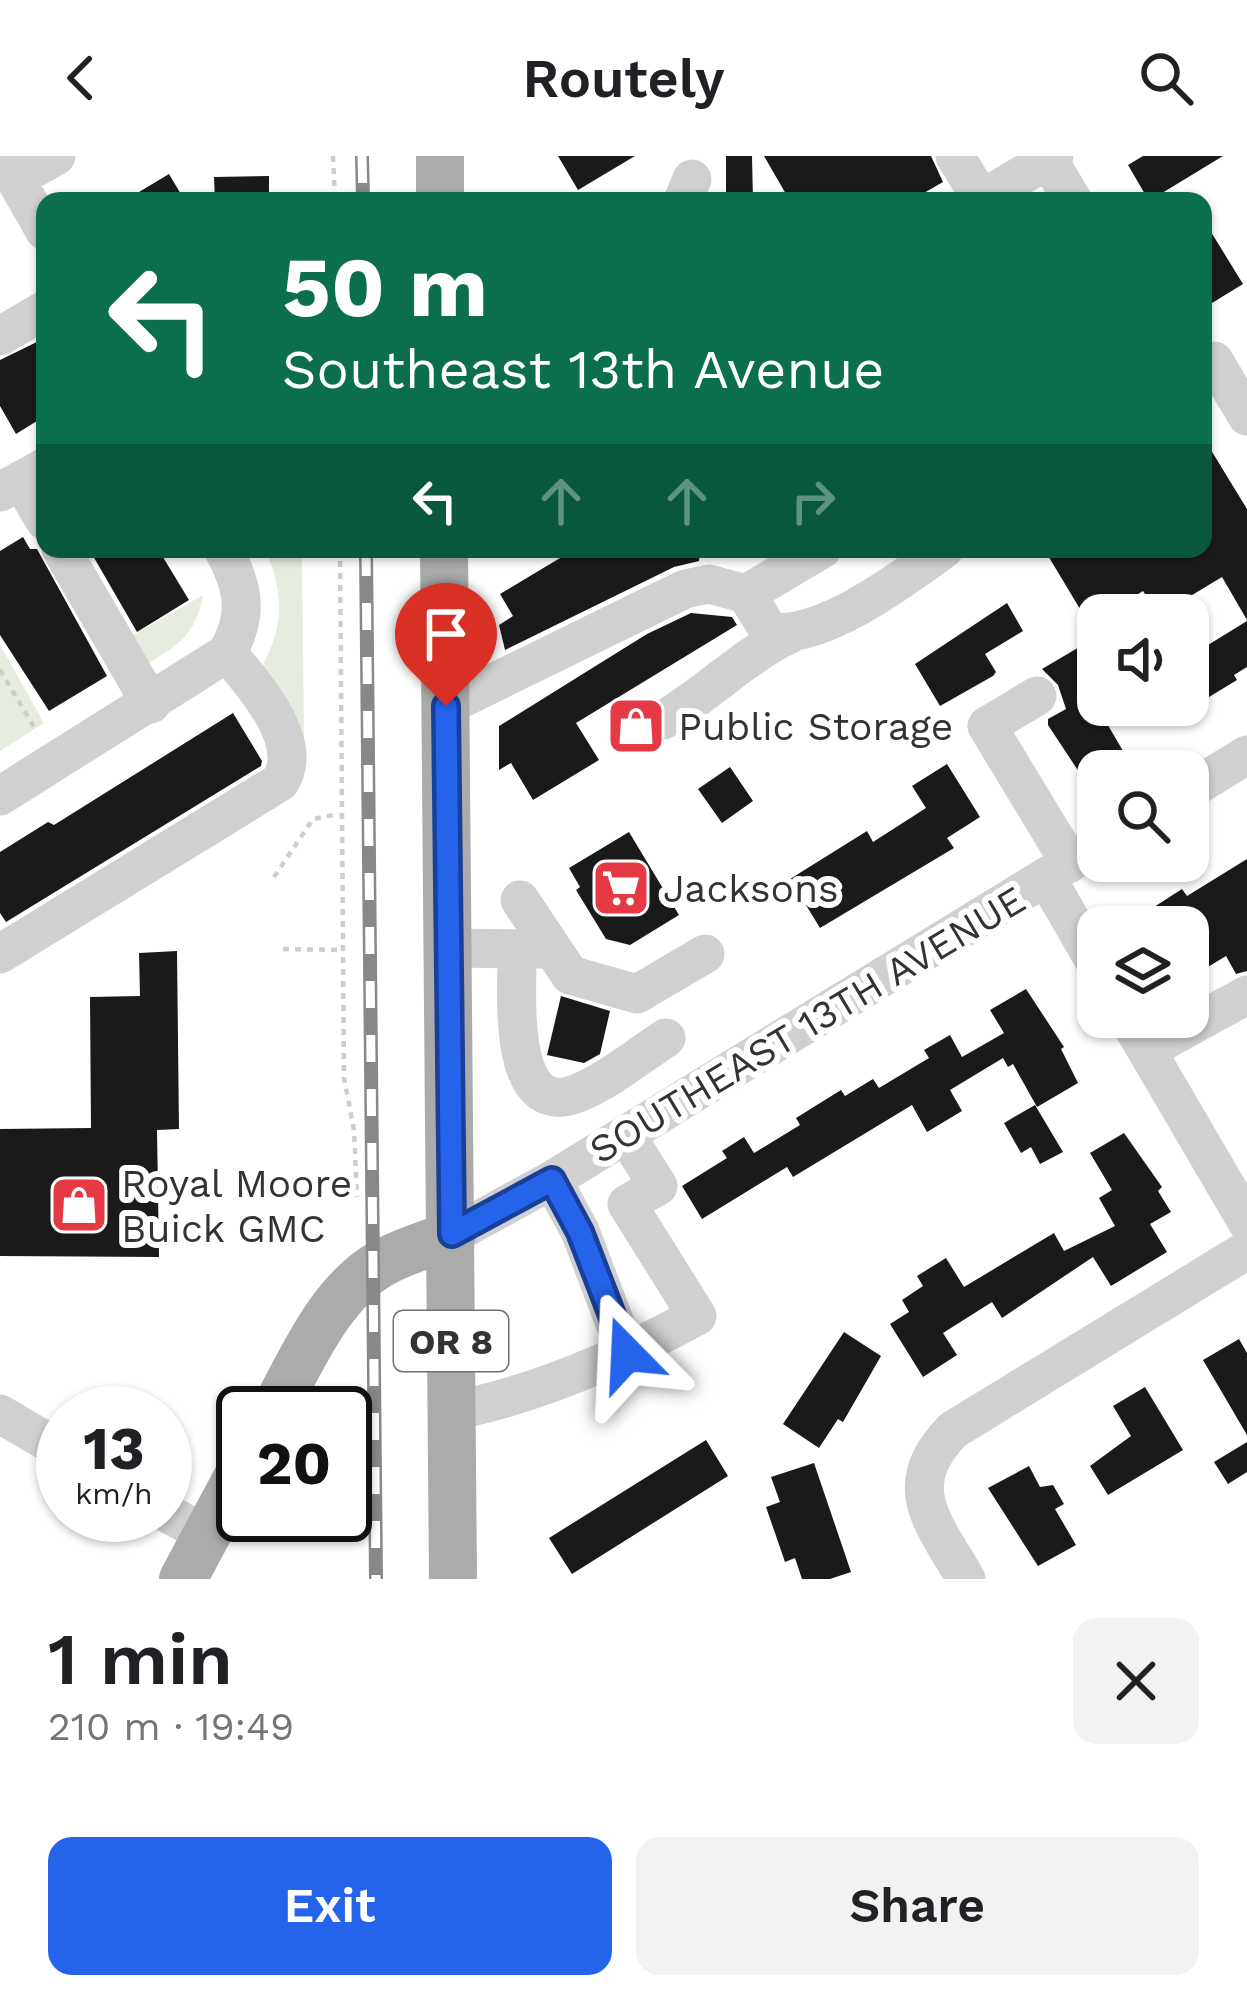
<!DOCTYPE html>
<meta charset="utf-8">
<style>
body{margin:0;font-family:"Work Sans",sans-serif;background:#f2f2f2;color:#202124;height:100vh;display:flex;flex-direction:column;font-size:45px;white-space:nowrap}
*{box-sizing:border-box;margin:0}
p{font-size:39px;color:#757577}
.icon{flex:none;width:66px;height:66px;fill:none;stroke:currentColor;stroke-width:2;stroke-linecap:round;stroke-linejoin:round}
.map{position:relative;height:1423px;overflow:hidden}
.sheet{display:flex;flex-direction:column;background:#fff;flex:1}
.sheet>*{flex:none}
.guide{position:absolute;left:36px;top:36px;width:1176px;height:366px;border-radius:24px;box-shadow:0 3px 9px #0004;background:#0b6e4f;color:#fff;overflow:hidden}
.controls{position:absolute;left:1077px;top:438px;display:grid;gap:24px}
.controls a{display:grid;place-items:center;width:132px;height:132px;border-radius:24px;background:#fff;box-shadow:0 3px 9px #0004;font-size:60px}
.speed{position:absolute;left:36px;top:1230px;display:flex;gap:24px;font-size:60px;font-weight:700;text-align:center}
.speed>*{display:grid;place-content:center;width:156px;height:156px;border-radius:50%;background:#fff;box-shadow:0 3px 9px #0004;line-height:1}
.speed small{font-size:30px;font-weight:400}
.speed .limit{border:6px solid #111;border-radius:18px;background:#fff;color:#111}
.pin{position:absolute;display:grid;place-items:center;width:102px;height:102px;color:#fff;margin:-123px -51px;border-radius:50% 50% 50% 0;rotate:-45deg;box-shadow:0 0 12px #0007}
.pin .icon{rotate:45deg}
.me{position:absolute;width:132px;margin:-66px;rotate:339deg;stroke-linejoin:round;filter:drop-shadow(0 0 9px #0008)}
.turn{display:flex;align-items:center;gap:42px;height:252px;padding:0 48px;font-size:54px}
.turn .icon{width:156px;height:156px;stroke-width:2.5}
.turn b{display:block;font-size:84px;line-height:102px}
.lanes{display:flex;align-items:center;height:114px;padding:0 48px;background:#0003;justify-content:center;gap:60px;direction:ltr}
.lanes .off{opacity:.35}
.round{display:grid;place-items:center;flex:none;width:126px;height:126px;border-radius:24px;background:#f2f2f2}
.headline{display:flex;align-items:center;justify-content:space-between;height:204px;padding:0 48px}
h1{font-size:72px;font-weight:600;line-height:90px}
.action{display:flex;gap:24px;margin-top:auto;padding:24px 48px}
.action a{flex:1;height:138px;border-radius:24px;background:#2563eb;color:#fff;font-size:48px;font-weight:600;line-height:138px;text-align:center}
.action a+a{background:#f2f2f2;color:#202124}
header{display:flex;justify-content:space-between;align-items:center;height:156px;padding:0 48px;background:#fff;font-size:54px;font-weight:600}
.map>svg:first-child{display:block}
.green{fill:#e6ecdf}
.building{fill:#1a1a1a}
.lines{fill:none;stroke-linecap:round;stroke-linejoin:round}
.path{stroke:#cdcdcd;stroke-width:4.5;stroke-dasharray:6 6;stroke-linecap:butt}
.minor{stroke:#d0d0d0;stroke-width:39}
.major{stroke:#ababab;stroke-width:48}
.rail-casing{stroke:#888;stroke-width:14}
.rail{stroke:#fff;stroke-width:9;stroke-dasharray:27;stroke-linecap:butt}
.route-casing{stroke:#184099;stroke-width:30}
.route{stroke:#2563eb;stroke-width:21}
.labels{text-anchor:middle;stroke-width:12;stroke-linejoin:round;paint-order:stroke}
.shield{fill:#fff;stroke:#707070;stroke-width:3}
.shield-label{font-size:36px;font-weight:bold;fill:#333}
.poi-label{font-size:39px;fill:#333;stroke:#fff;text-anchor:start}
.street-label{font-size:39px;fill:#333;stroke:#fff}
</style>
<header><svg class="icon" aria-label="back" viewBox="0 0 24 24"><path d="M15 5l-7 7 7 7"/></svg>Routely<svg class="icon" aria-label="search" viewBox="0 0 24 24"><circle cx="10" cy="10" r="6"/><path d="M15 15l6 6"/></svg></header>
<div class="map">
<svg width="1247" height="1423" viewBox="0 0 1247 1423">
<rect width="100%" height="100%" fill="#fff"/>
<path class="green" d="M265,393H302L304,588L261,512C285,470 284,436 265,393Z
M203,439C196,479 177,491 143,510L128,482Z
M0,489L44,567L0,595Z"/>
<path class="building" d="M558,0H635L578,34Z
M726,0H752L753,45H726Z
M764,0H931L943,26L910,45H790Z
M1143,0H1223L1149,45L1128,9Z
M169,18L185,45H124Z
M269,20V45H215L214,21Z
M1203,63L1243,128L1212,147L1203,132Z
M45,182V260L16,278L0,250V204Z
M1203,281L1247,353V464L1222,421L1159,459L1143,435L1089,468L1044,393H1203Z
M23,381L30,393H37L107,520L49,555L0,479V395Z
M89,393H158L189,444L137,476Z
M575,393H700L699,405L674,411L505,494L499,469L513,460L500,438Z
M1007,447L1023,475L985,498L996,516L993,520L940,550L915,508Z
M691,457L732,461L737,469L576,567L599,604L533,644L511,607L499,614V570L647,478Z
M1188,458L1208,489L1247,465V511L1234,519L1237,524L1209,541L1206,535L1188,546Z
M1098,480V552L1123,595L1081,619L1048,569V563L1066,553L1058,529L1042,513Z
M233,557L262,605L261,610L6,766L0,757V696L48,666L54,669Z
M947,608L980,661L947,682L954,692L820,772L790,723L867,675L873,686L926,652L912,630Z
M730,611L753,645L722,667L698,633Z
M629,676L679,759L630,789L606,783L576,734L580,731L569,712Z
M1247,703V815L1236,818L1226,800L1188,823V771H1166L1154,751L1182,733L1187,740Z
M177,795L179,973L157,974L159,1101L0,1100V973L91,972L90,841L140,840L139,797Z
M1026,833L1064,891L1061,893L1078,927L1037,951L1013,908L1008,911L1003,902L950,934L962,955L927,976L912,949L793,1021L787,1011L702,1063L682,1030L727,1002L722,995L744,981L754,997L800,969L796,962L841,934L845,940L873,923L879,932L929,902L924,894L950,879L962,901L1004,877L990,854Z
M561,840L610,855L600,898L584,907L547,899Z
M1035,949L1063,996L1040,1008L1031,991L1021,997L1004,967Z
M1124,977L1162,1031L1158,1035L1171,1056L1150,1068L1167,1096L1111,1130L1093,1101L1002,1162L992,1146L943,1177L957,1199L923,1221L890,1168L909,1156L902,1144L923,1130L917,1120L946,1102L964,1131L1054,1077L1064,1095L1115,1070L1099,1042L1112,1034L1090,997Z
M844,1176L881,1200L843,1266L838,1263L819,1292L783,1268Z
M1239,1183L1247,1197V1279L1203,1204Z
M1145,1231L1183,1294L1108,1339L1090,1310L1131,1280L1113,1250Z
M706,1284L728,1320L572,1418L549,1382Z
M1247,1286V1316L1228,1328L1214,1306Z
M814,1307L851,1416L830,1423H802L795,1402L785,1406L766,1351L780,1346L771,1321Z
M1029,1310L1040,1331L1053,1329L1064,1348L1055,1353L1076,1389L1038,1410L988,1332Z"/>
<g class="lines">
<path class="path" d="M333,0L335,45
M340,393L344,922L354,974L357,1041
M0,514L37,576
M274,721L313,663L339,658
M283,793L342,794"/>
<path class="minor" d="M2,0L45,75
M955,0L981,43
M1048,3L1073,45
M15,23L56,0
M683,45L692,23
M979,45L1054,0
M0,180L45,154
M1214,205L1247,260
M21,324L45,365
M0,336L45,311
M61,393L151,548
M746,438L770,476C823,483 901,424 944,393
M1037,540L987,570L1070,707
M446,550L685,433L709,428L746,438L822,393
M663,564C708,538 742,501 788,479
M1188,635L1247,599
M0,640L227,497C249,459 244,431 223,393
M1046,721L1098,811
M520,744L570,819L637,838L705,798
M446,792L541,793
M517,793C518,831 504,967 578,937C608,925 638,900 666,882
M0,798L280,626C306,586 253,527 227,497
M1127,861L1247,1066
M1147,894L1247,839
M552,1024L580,1075L627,1199
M452,1079L552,1024L1098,689
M451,1255C537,1239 620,1202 697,1160L627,1048L658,1030L626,979
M0,1258L63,1295
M165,1356L205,1378
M966,1423C933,1366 898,1330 953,1274L1247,1094"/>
<path class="major" d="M440,0V45
M444,393L453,1423
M273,1257C301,1206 329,1137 382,1107C404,1095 429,1088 452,1079
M183,1423L243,1311"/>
<defs>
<path id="rail" d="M362,0L363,45
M366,393L376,1423"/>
</defs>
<use href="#rail" class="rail-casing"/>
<use href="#rail" class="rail"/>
</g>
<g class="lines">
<defs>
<path id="route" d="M446,550L452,1078L552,1024L580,1076L627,1198"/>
</defs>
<use href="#route" class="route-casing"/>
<use href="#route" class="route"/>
</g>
<defs>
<symbol id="shop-square" viewBox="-11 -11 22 22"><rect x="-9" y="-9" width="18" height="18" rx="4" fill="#e63946" stroke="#fff"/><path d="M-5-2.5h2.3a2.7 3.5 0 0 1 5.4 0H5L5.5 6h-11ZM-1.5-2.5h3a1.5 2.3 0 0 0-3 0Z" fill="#fff"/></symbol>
<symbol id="supermarket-square" viewBox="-11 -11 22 22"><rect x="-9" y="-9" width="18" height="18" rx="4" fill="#e63946" stroke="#fff"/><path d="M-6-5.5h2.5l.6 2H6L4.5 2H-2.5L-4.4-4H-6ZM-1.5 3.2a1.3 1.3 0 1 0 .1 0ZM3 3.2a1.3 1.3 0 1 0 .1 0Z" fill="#fff"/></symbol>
</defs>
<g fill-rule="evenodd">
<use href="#shop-square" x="603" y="537" width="66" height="66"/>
<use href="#supermarket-square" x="588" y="699" width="66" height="66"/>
<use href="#shop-square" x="46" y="1016" width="66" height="66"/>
</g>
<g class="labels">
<rect class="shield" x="394" y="1155" width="114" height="60" rx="9"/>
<g class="shield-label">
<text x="451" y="1198">OR 8</text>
</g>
<g class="poi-label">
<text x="678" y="584">Public Storage</text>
<text x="663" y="746">Jacksons</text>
<text x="121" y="1041">Royal Moore<tspan x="121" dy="45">Buick GMC</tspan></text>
</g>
<g class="street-label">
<text transform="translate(807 868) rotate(-31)" y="14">SOUTHEAST 13TH AVENUE</text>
</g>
</g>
</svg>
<div class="controls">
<a><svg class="icon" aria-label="sound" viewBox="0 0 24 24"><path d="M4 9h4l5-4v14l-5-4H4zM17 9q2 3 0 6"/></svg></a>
<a><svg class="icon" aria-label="search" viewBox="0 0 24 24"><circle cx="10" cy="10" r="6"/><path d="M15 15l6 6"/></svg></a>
<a><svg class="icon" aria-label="layers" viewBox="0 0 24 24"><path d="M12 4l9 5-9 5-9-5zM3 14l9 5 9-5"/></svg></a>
</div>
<div class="speed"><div>13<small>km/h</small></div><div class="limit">20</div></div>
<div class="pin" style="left:446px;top:550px;background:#d93025"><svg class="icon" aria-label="arrive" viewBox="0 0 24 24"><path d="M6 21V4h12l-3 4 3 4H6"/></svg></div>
<svg class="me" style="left:627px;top:1198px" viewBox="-20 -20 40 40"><path d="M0-17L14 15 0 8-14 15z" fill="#2563eb" stroke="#fff" stroke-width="4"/></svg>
<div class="guide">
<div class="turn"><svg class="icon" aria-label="left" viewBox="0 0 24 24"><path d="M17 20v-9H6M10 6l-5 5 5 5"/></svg><div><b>50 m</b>Southeast 13th Avenue</div></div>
<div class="lanes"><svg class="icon" aria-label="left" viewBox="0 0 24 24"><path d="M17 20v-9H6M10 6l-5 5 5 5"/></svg><svg class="icon off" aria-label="ahead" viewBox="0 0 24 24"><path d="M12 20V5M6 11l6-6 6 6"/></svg><svg class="icon off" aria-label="ahead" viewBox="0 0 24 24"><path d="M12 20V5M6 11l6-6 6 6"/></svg><svg class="icon off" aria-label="right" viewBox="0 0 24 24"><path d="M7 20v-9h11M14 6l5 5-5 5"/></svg></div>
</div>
</div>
<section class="sheet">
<div class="headline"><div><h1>1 min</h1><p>210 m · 19:49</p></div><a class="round"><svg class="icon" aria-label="close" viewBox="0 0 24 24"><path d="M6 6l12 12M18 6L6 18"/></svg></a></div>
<div class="action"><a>Exit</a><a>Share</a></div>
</section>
